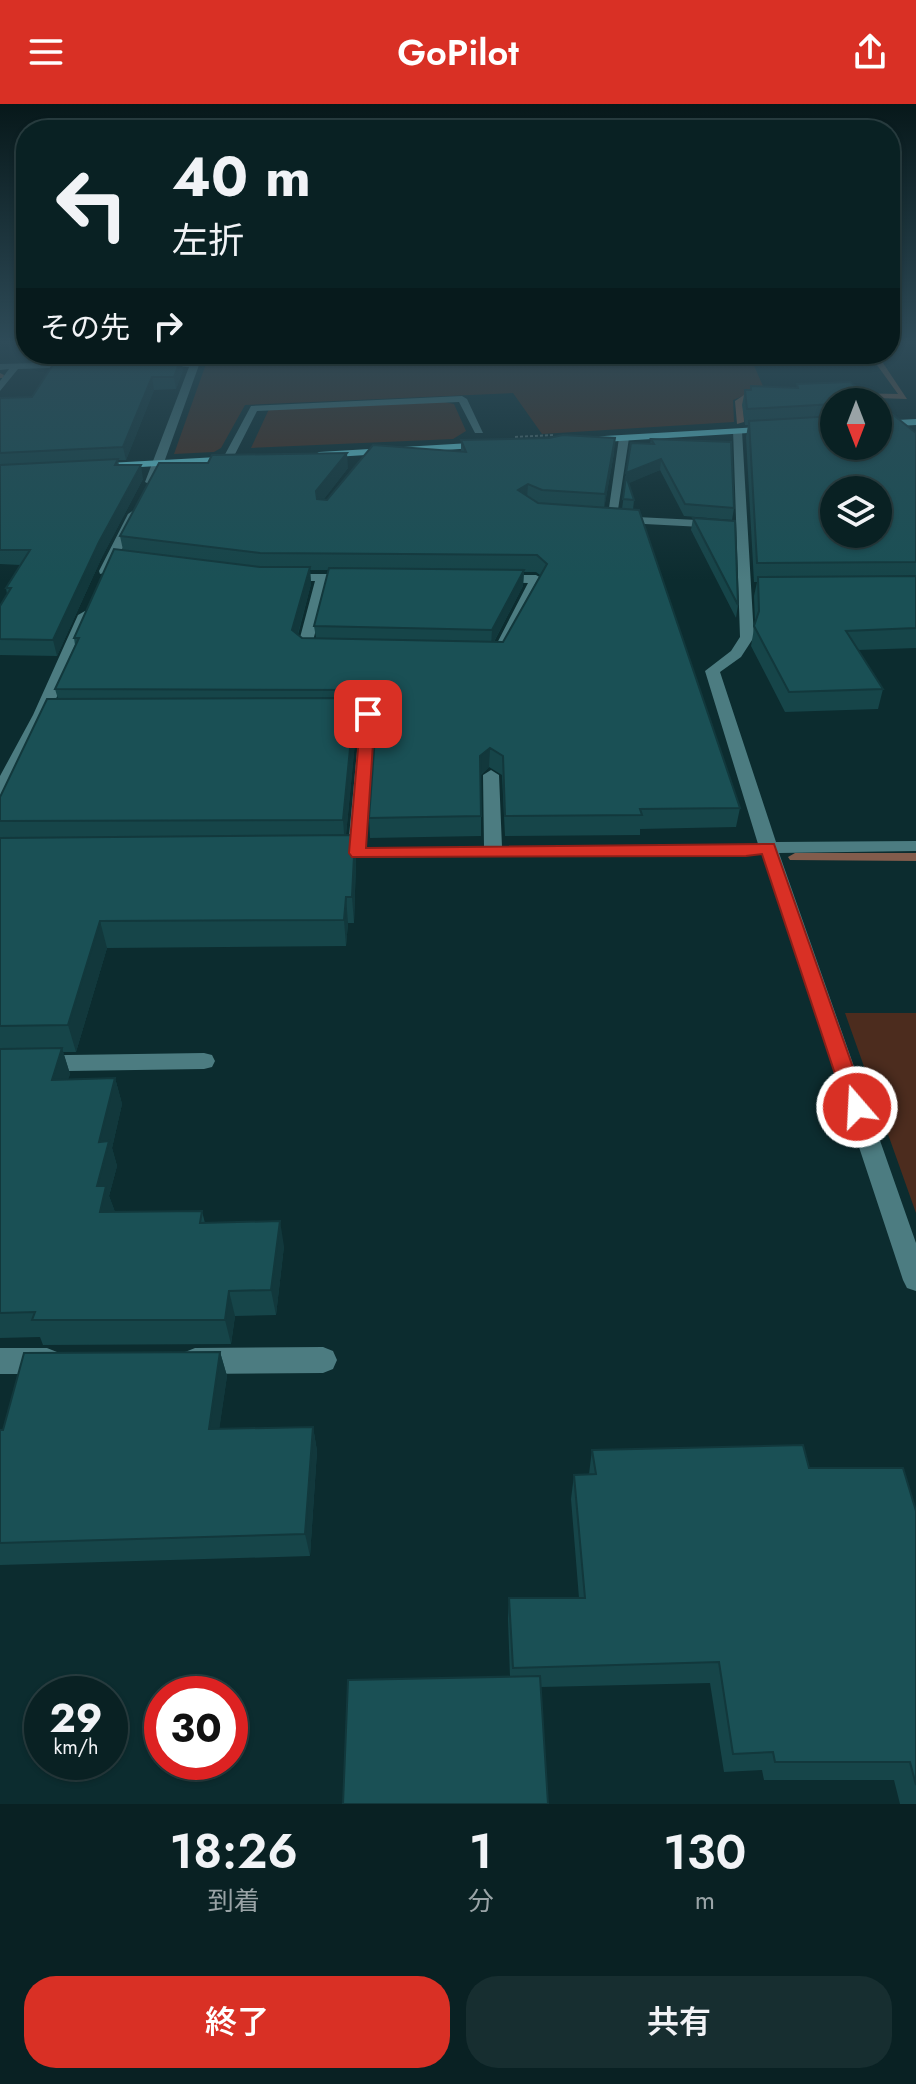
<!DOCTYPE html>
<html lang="ja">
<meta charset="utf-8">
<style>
body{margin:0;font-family:Jost,"Noto Sans JP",sans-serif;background:#172e30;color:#f1f3f6;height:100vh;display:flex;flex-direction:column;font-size:30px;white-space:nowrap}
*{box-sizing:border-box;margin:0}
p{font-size:26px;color:#99a3a6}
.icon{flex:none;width:44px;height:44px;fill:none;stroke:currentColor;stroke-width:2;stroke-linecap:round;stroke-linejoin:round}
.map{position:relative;height:1700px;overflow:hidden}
.panel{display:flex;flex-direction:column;background:#092123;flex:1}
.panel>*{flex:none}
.top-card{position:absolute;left:16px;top:16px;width:884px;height:244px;border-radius:32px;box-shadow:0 2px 6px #0004,0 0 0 2px #293e41;background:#092123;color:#f1f3f6;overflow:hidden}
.needle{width:52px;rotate:180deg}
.buttons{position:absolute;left:820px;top:284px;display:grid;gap:16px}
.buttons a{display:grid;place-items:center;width:72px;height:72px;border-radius:50%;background:#092123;box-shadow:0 2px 6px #0004,0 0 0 2px #293e41;font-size:40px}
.speed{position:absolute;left:24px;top:1572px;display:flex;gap:16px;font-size:40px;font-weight:700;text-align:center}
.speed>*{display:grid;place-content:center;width:104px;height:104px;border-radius:50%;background:#092123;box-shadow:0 2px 6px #0004,0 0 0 2px #293e41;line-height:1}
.speed small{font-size:20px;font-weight:400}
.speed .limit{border:12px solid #d22;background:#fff;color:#111}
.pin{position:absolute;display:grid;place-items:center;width:68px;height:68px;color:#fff;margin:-34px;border-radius:16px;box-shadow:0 4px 12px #0006}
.me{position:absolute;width:88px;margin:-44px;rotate:341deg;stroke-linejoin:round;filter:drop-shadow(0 0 6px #0008)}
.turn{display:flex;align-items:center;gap:28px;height:168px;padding:0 24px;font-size:36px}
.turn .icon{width:104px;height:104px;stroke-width:2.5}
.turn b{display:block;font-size:56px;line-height:68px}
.then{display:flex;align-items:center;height:76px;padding:0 24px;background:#0003;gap:16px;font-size:30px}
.eta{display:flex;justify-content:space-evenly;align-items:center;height:136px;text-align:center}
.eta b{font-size:48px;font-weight:600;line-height:56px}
.button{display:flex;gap:16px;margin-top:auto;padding:16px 24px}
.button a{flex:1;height:92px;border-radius:32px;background:#d93025;color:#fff;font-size:32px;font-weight:600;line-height:92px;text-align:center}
.button a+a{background:#172e30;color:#f1f3f6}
header{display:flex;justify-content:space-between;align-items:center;height:104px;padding:0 24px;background:#d93025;color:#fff;font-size:36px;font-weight:600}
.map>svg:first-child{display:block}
.green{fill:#4c2c1e}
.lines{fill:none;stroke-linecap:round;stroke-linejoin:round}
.stream{fill:#825c4c;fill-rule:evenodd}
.path{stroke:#567173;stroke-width:2;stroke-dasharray:3 2;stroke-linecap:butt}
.minor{fill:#4c7c81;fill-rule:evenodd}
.major{fill:#68d2dd;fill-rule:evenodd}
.wall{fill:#164549;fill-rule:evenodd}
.shaded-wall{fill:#12383c}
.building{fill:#1a5055;stroke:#12383c;stroke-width:2;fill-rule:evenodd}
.route{fill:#d93025;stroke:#8d1f18;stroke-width:2}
</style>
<header><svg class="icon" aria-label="menu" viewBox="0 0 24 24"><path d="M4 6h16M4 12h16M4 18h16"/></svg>GoPilot<svg class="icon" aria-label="share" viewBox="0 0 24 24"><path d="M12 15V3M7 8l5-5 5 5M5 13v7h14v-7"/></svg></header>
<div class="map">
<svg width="916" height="1700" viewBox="0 0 916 1700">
<rect width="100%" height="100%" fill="#0c2c2f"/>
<path class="green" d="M276,250H749L766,289L746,291L733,296L734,318L542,330L513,289L245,301L221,344L214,348L174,350L207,257L272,256Z
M444,298L454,300L466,327L453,335L251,344L269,305Z
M845,909H916V1109Z"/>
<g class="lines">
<path class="stream" d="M869,250H877L907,295L847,293L850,289L898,290Z
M0,269L4,271L3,274H0Z
M747,289L766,292L749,293L743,298L744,318L737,320L735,297Z
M795,749H916V757L790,756L788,753Z"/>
<path class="path" d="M515,333L553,331"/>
<path class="minor" d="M155,256L199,261L157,378L151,381L145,378L189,263L152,261Z
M79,258L82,263L18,265L0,287V277L9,265L0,266V260Z
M462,292L467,295L483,329H475L459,298L257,307L231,358L222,356L251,302Z
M733,325L742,327L754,533L741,553L720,568L776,738L916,737V747L779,749L916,1139V1187L907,1184L903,1176L762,750L328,754L319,749L328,744L348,743L360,615L326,613L323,610C334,602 365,602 376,610L366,743H484L483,671L491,666L499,671L502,743L758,740L705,567L731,547L740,533Z
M624,331L629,334L617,412L717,417L723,421L721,424L607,418L619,334Z
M134,406L140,410L111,467L100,470L99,467L128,410Z
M279,470H352L359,474L352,478H328L312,541L323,542V548L304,549L297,545L315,477H284L278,473Z
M496,471H536L543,475L507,547L500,551L493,547L528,479L491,478L489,475Z
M85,507L92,511L49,611L8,687L0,692V672L33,611L78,511Z
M204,949L212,951L215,957L212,963L204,965L0,968V952Z
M323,1243L333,1247L337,1256L333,1265L323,1269L195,1270L185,1266L181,1257L185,1248L195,1244Z
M0,1244H47L57,1248L61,1257L57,1266L47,1270H0Z"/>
<path class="major" d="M916,315V321L878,323V317Z
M775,322L780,325L779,327L587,339L582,336L587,333Z
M487,338L491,339V343L319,354L314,351L319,348Z
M236,352L240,353V357L108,365L103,362L108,359Z"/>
</g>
<path class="wall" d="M65,250H189L188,254L66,255Z
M183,266L176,285L154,286L126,356H118L119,361L143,375L102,453L57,552L0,551V502L7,490L6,484L20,461L0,460V294L32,293Z
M797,280L834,298V342L880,309L916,329V544L858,546L883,585L878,605L785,608L751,542L755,519L754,492L757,478H754L746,333L748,321H745L742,301L745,286H750L751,282L797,284Z
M651,335L734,404L732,416L684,412L660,366L628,379L634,396L633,406L740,704L736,723L640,725V731L505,732L502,671L489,663L481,671V732L370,734L369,714L377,608L373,604H356L357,618L346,731H355L356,757L354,819H348L346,842L107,844L76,948H63L70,970L68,975L115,974L122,1000L112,1044L117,1062L109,1092L115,1108L202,1107L205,1119L284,1142L276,1211L235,1212L231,1240L43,1241L40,1233L0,1234V693L58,595L55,585L75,541L74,534L123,446L120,432L348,364L323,396H327L461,347V336L614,349L604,404L622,405L631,339L650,340ZM310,466H329L314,522L316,534H302L298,531L311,480ZM524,468H536L540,471L503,538H494L523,482Z
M693,414L738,501L736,514L691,426Z
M220,1248L227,1272L219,1325L313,1323L317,1347L310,1452L0,1461V1326H3Z
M592,1346L809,1364L916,1407V1700H900L894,1676H764L762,1666L724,1668L710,1579L541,1583L510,1573L508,1515L509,1494H579L571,1395L574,1371L589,1370Z"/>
<path class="shaded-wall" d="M181,254L183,266L176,285L174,273Z
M152,273L154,286L126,356L123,343Z
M615,334L614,349L604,406L605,390Z
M347,349L348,364L318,403L316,387Z
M661,355L660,366L625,381L626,369Z
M141,361L143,375L102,453L57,552L53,536L99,438Z
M528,380L527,395L518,386Z
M310,463L311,480L294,544L292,526Z
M524,466L523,482L491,543L492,526Z
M355,594L357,618L345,741L343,716Z
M490,644L489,663L480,671V652Z
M355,731L356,757L354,819L352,793Z
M346,793L348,819L346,842L344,816Z
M100,817L107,844L76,948L68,921Z
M62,944L70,970L61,1001L52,976Z
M115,974L122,1000L112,1044L117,1062L109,1092L115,1108H100L97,1082L99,1038Z
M280,1117L284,1142L276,1211L271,1186Z
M229,1187L235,1212L231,1240L225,1216Z
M220,1248L227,1272L216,1348L209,1325Z
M313,1323L317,1347L310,1452L305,1430Z"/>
<path class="building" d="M181,254L174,273H152L123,343L0,349V294L32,293L56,256Z
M850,278L877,298H834V300L747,305L745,286H751V282L798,284L797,280Z
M878,299L880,309L892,310L916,329V458L757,459L749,317L834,312V342H878ZM834,386H878V430H834Z
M563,331L615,334L605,390L542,386L528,380L518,386L538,399L639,406L740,704L640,705L642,711L505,712L503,652L490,644L480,652L481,712L369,714L378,592L372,586L55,585L79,534H74L114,445L260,463H310L292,526L302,534L503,538L547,460L537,451L260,449L120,432L159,359H208L212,351L347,349L316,387L317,395L327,396L373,341L466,348L461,336L549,334Z
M651,335L731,338L734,404L685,400L661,355L626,369L631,339L654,340Z
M118,355L115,361H141L99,438L53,536L0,535V502L11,484H6L30,446H0V361Z
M626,372L634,396L623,395Z
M693,414L735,417L738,501Z
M329,464L524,466L492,526L314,522Z
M916,472V524L846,527L883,585L789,588L754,522L759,507L758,473Z
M355,594L343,716L0,717V693L47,595Z
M355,731L352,793H346L344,816L100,817L68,921L0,922V734Z
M62,944L52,976L115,974L99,1038L109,1037L97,1082H106L100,1108L202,1107L200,1119L280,1117L271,1186L229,1187L225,1216H32L35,1208L0,1209V945Z
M220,1248L209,1325L313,1323L305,1430L0,1439V1326H3L24,1249Z
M803,1341L809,1364H903L916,1407V1681L910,1658H775L773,1648L733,1650L719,1558L513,1564L509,1494H585L574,1371L596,1370L592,1346Z
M540,1572L548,1700H343L348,1576Z"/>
<linearGradient id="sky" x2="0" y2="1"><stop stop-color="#07181a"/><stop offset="0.5" stop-color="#2e4b58"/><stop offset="1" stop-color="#2e4b58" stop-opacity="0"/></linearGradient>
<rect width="916" height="476" fill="url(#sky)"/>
<path class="route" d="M368,606L375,610L366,744L774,740L867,1003L864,1009H849L846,1003L762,750L746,752L352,753L349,749L361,610Z"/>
</svg>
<div class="buttons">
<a><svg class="needle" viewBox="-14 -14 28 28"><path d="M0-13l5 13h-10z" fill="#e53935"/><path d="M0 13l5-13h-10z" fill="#99a3a6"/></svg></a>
<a><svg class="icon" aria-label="layers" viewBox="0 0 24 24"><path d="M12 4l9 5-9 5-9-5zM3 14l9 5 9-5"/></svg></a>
</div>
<div class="speed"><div>29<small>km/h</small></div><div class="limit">30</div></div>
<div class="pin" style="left:368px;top:610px;background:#d93025"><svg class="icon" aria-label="arrive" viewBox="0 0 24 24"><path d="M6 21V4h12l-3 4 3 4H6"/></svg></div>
<svg class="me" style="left:857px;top:1003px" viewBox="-20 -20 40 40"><circle r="17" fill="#d93025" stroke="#fff" stroke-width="3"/><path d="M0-11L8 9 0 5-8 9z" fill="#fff"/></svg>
<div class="top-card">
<div class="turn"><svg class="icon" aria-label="left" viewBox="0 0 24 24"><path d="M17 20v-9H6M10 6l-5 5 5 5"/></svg><div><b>40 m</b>左折</div></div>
<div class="then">その先<svg class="icon" aria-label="right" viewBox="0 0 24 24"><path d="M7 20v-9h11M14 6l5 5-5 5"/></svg></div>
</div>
</div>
<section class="panel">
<div class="eta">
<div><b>18:26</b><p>到着</p></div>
<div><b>1</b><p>分</p></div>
<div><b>130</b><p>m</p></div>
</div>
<div class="button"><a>終了</a><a>共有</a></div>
</section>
